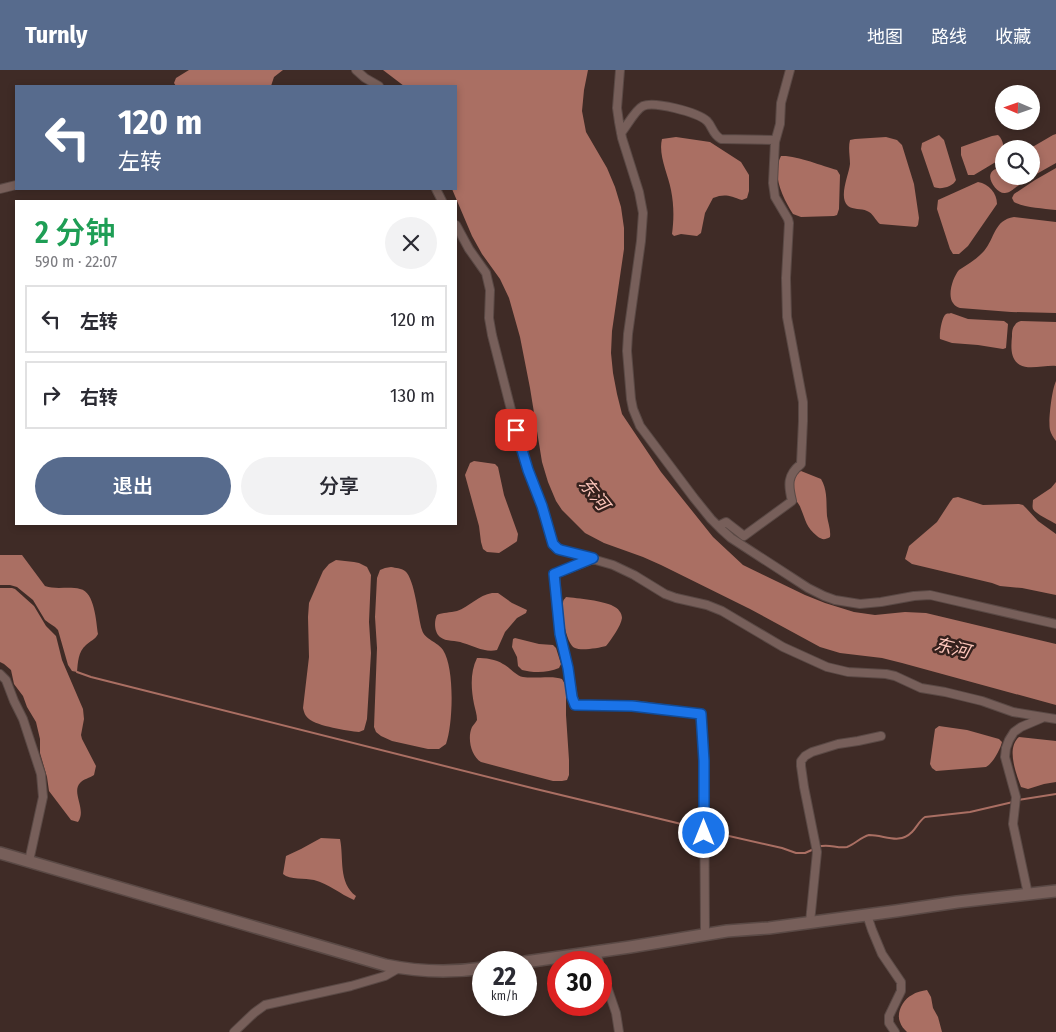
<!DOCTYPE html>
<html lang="zh">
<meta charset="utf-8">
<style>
body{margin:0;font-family:"Fira Sans Condensed","Noto Sans SC",sans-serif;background:#f2f2f3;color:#2b2b33;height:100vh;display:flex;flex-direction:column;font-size:19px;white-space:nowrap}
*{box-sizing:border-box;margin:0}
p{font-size:16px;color:#7c7c81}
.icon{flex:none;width:28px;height:28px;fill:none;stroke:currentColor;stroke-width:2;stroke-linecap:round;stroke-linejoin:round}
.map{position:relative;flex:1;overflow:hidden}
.drawer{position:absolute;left:15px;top:130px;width:442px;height:325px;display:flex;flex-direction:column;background:#fff;border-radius:0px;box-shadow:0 2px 8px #0003}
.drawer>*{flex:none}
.banner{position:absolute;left:15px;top:15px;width:442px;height:105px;border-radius:0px;box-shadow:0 2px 8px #0003;background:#576b8d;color:#fff;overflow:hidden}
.needle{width:32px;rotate:272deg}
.fabs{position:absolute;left:995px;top:15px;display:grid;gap:10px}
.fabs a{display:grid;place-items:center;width:45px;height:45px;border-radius:50%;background:#fff;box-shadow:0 2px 8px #0003;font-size:25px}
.speed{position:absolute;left:472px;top:881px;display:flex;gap:10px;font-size:25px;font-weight:700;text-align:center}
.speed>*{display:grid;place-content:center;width:65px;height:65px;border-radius:50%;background:#fff;box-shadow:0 2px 8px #0003;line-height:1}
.speed small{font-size:12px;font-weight:400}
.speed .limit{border:8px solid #d22;background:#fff;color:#111}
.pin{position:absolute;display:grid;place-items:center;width:42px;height:42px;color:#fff;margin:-21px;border-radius:10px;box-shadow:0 2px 8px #0006}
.me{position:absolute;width:55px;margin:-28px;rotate:0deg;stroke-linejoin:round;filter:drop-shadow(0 0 4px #0008)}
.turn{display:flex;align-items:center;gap:18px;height:105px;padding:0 20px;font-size:22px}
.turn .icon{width:65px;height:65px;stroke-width:2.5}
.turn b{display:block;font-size:35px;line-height:42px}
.round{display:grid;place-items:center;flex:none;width:52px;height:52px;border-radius:26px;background:#f2f2f3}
.head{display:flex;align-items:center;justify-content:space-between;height:85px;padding:0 20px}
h1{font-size:30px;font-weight:600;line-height:38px;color:#1e9e55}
.button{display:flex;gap:10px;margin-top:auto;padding:10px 20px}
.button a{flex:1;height:58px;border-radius:30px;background:#576b8d;color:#fff;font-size:20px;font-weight:600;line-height:58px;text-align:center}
.button a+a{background:#f2f2f3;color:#2b2b33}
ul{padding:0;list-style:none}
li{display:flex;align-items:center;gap:15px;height:68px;margin:0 10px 8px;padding:0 10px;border:2px solid #e1e1e2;border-radius:0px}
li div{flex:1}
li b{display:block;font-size:19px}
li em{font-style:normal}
header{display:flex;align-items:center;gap:30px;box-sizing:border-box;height:70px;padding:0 25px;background:#576b8d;color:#fff}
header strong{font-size:24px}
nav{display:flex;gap:28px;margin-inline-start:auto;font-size:18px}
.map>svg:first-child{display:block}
.water{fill:#aa6f63}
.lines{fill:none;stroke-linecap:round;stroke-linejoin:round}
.stream{stroke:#aa6f63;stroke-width:2}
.street-casing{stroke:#5a4945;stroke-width:10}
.secondary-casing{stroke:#5a4945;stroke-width:14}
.street{stroke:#775f5a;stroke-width:8}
.secondary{stroke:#775f5a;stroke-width:11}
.route-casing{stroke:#114b97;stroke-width:12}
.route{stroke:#1a73e8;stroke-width:9}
.labels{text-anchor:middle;stroke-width:5;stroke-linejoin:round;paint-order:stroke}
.water-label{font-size:18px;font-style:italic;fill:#fdc6bb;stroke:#35211d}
</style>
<header>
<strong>Turnly</strong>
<nav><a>地图</a><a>路线</a><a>收藏</a></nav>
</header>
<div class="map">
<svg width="1056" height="962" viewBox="0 0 1056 962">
<rect width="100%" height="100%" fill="#3f2b26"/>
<path class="water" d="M189,0H283L274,7L271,16H176L174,13L176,8Z
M383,0H588L584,20L582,41L586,62L607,98L615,117L621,137L624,158V179L612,261L611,283L613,303L617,324L622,344L661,402L713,467L743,495L805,525L825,533L854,542L875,545L905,542L926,543L1056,574V635L902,593L882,588L840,583L820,577L750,539L661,495L643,487L604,473L585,463L562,440L556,431L548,412L542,392L530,318L520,267L509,228L500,209L482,184L472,166L452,119H456V16H404Z
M1056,64V93C1042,101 1028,108 1015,118C1012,120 1009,123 1005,123C998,124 987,110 991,103C993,99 1000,97 1004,94V106H1031V79H1029L1053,65Z
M939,65L944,70L956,110C953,117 940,120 934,117L921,79L922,73Z
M998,65C1004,70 1004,79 1004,87L974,105H968L961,85V77L992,66Z
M676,67L710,72L741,92L749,105V121L747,128L742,130C730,126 725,123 713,128L705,143L701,163L697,166L681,164L674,166L672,164C674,149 674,135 671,120C668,104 658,85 662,69Z
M886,67L897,70L902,75L914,114L919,148L918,155L916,157L880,154C875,150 873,143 867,141C861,138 853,140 848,136C838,127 849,105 850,94C850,86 848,78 850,70L855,69Z
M781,86C796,85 822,96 837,100L840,105L839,139L837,145L834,146L801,147L793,144C783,128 771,105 781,86Z
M1056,98V140C1042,138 1026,138 1014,132L1012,128L1014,124L1035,110Z
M978,112C989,114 997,123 997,134L968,176L959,184H953L950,179L937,139L938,130Z
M1014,147L1056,152V243L1011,242L960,238C957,237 955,236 953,233C947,225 953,207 959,200C968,194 977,189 984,181C995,168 994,150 1014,147Z
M951,243L968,249L1004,251L1008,254L1006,278L1003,279L978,275L952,273L940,269C939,264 942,246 946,244C948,243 949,244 951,243Z
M1021,251L1056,252V296C1046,295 1028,300 1020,295C1010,289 1011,277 1012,266C1012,263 1012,258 1015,255C1017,252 1018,252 1021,251Z
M1056,311V371C1053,367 1051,364 1050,360C1048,351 1052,319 1056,311Z
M474,391L495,394L498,397L504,425L518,464L517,471L516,472L499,483L487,482L483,479L481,472L479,456L465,405L470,393Z
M801,401L821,409C828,421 826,433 827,446C828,453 831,460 830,467C825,470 822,470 817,466C806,457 806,451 801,439C800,435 797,432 795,429C790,420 792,406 801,401Z
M1056,412V454C1051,451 1036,444 1033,439C1032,436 1033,433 1033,430L1051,418Z
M958,427L983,435L1019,434L1023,435L1026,438L1038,451L1056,464V525L1022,518L1000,516L992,513L912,494L905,489L909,476L937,452L950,432L953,428Z
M0,485H22L45,516C56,520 69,516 80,519C95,522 96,552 98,564C95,570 90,571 86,575C78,582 78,592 77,602L72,601L68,595L58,560L55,557L49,553L45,550L33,530L17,517L10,515H0Z
M336,490L354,492L359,493L367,497L371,505L369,552L371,583L367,649L364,660L359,662C348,661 317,656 309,649C305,646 304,642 303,638L309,587L308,547L309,533L323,501L329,494Z
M391,497C396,498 401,498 405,501C415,509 418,548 422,560C424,569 438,572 443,580C455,598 453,655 446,674L439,679H428L392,671L381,666L376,662L374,657L377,578L375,547L377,508L380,500L385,498Z
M0,518H12L15,519L34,536L46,556L56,566L62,590L83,639L84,649L81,665L82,669L96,696L94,705C90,708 83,709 80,713C71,723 87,739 78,752L71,750L49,721L47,707L40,683V669L36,652L27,637L23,626L14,614L11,600L4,594L0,592Z
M492,523H498L512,533L527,540L526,543L517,548L505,562L497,580C485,583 474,576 463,573C456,570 446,572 440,567C434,562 434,551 437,545C443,542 450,543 457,541C469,537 479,525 492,523Z
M566,527C577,528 605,531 613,536C618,538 622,543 622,548C621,556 611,570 606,576C599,578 581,581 575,578C566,574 561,542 563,534C563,529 564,530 566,527Z
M515,568L539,574L553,575L556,578L561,594L559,598C548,603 533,603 522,600L518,596L517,587L512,577L513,569Z
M477,588C485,588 496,589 503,594C511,598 515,605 523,607C535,609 553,605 562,609L566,616V645L569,690V705L567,710L562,711H553L481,692C471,686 467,668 472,657C474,654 476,652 477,650C477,644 475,639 474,634C471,619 470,602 477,588Z
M939,656L967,660L999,669L1002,672C1000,680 993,693 986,697L936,701L932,698L930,694L935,659Z
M1019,667L1056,671V712L1044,714L1028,719L1021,717C1016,703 1006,678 1019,667Z
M321,768L340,769C344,788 338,813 356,826L354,830C340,824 329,814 314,810C305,808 290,810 283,804L286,786L301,779Z
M927,920L931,927L933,938L938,947L942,962H907C904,959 901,956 900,952C896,943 903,929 912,925C916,922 922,921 927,920Z"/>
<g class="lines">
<path class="stream" d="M77,602L91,607L536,719L702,759
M1018,730L1056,724
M707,761L782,778L796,783H805L814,779
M818,777C828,773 837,779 847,777C855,774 861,767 869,765C885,765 899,775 912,762C917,757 919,751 925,747L970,742L1013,732"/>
<defs>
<path id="street" d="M356,0L365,8L379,16
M620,0L617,38L619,52L622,68L639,122L643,143L641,171L628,264L627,281L631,329L633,339L640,356L694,428L711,449L721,459L731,468L808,518L824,526L835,530L860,534L881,532L914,526L930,525L1056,554
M621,63C627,56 635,40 643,36C654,31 697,42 707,51C713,57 712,64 721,69L775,70
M0,119L16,115
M436,119L442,131
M456,155L469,179L486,203L490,220L489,248L492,265L521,379L528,400L542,437L552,472L555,477L561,480L613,495L634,505L665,524L676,528L707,535L722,541L783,577L827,597L848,602L886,604L895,606L921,618L945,622L982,631L1013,642L1056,649
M718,456L726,452L744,466L792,431C788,415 787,405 801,394L803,351V332L787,247L786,208L789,153L788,149L775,127L773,113L775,72L780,54L781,33L790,0
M593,489L555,504L560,564L568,598L573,627L575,635H633L701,644L704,691L705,864
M0,604L6,610L14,631L23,649L41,704L43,727L29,791
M1028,824L1013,754L1016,727L1005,687L1006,678L1009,670L1014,662L1021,657L1042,648
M867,845L872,860L882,884L901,912V921L889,946V953L895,962
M810,852L817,782L804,717L801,696V691L805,686L812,682L838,674L858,671L881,666
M596,882L599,892
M601,899L616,943L619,962
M234,962L254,943L265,935L351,916L385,906L399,898"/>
<path id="secondary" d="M0,783L385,895C419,902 450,903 484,898
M525,892L630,877L727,861L769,858L896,841L957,832L1056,821"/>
</defs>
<use href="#street" class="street-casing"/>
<use href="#secondary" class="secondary-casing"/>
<use href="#street" class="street"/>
<use href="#secondary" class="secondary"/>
</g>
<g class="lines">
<defs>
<path id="route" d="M516,360L528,400L542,436L553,474L558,479L561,480L593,488L554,504L560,564L568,598L572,627L575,635L632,636L701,644L704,691V763"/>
</defs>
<use href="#route" class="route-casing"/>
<use href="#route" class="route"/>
</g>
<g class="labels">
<g class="water-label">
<text transform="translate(594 424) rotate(51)" y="6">东河</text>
<text transform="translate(952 578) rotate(14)" y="6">东河</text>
</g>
</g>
</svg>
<div class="fabs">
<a><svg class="needle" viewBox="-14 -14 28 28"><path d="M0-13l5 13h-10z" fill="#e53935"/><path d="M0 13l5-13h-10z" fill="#7c7c81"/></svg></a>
<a><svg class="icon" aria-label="search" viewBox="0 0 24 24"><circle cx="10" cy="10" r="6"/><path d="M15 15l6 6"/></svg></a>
</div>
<div class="speed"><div>22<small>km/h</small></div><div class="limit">30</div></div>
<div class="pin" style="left:516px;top:360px;background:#d93025"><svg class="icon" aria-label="arrive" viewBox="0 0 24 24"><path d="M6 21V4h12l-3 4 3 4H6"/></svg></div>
<svg class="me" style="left:704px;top:763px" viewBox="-20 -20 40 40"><circle r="17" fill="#1a73e8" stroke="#fff" stroke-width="3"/><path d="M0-11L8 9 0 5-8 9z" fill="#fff"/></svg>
<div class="banner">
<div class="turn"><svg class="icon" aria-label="left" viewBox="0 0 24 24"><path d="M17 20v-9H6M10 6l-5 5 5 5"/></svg><div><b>120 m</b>左转</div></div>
</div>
<section class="drawer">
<div class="head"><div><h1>2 分钟</h1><p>590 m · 22:07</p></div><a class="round"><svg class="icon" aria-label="close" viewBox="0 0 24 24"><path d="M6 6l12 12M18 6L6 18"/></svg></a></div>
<ul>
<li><svg class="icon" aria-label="left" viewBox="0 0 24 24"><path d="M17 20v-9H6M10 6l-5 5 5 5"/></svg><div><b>左转</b></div><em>120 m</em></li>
<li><svg class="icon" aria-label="right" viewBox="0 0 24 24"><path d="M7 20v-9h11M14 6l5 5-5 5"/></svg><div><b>右转</b></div><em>130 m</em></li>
</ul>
<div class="button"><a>退出</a><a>分享</a></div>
</section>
</div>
